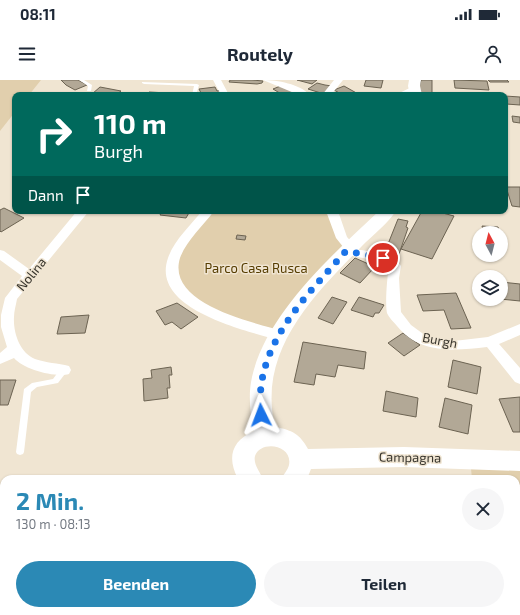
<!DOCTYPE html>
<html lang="de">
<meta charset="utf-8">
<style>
body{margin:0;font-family:"Exo 2",sans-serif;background:#f6f6f7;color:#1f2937;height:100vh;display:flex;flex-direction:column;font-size:15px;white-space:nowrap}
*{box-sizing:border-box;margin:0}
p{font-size:13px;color:#747a83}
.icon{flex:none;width:22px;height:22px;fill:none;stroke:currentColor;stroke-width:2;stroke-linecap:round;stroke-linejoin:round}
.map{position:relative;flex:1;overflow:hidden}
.panel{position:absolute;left:0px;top:395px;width:520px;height:140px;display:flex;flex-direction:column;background:#fff;border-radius:12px 12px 0 0;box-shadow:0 1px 3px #0004}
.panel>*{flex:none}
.guide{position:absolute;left:12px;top:12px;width:496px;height:122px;border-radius:8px;box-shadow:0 1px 3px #0004;background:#00695c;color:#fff;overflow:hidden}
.needle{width:26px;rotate:353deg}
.buttons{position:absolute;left:472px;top:146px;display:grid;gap:8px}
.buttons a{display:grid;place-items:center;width:36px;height:36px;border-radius:50%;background:#fff;box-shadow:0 1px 3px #0004;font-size:20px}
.pin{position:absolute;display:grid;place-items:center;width:34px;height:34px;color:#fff;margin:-17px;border:2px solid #fff;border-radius:50%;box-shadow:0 1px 4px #0007}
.me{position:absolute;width:44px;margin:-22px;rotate:357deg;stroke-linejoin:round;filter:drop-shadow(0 0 3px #0008)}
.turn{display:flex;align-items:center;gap:14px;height:84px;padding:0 16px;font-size:18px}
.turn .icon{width:52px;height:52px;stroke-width:2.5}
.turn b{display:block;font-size:28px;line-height:34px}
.then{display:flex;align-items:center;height:38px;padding:0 16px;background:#0003;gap:8px;font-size:15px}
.round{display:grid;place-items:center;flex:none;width:42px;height:42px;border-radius:21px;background:#f6f6f7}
.head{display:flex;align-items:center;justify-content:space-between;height:68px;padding:0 16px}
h1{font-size:24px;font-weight:700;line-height:30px;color:#2b89b5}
.action{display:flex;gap:8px;margin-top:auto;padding:8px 16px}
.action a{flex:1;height:46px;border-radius:24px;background:#2b89b5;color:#fff;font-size:16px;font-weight:700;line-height:46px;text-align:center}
.action a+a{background:#f6f6f7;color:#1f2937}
.status{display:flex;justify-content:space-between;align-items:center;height:28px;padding:0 20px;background:#fff;direction:ltr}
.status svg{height:11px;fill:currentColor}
header{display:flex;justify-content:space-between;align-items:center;height:52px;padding:0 16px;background:#fff;font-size:18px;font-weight:700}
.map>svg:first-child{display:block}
.green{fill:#e1cfad}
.building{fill:#b2a896;stroke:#6c6352}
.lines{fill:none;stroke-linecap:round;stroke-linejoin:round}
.lane{fill:#fff;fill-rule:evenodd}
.street{fill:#fff;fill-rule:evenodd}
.secondary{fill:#fff;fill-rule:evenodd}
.route{stroke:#1a73e8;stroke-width:7;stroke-dasharray:0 12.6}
.labels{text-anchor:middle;stroke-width:3;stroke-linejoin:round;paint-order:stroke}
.park-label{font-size:13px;fill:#563d00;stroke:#f0e5d2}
.street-label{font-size:13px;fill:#37342c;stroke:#f0e5d2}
</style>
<div class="status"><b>08:11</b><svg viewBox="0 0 49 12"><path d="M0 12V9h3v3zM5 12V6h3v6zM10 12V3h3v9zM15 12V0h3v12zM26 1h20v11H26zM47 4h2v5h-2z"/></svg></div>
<header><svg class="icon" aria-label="menu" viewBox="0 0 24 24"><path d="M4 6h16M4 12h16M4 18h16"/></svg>Routely<svg class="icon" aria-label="person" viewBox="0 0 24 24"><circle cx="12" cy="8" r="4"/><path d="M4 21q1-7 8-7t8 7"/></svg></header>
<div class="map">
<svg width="520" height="535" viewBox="0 0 520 535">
<rect width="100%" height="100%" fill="#f0e5d2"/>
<path class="green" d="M0,0H41L29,15H15V32L0,51Z
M208,131H332L350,167L278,255L201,227L171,190L174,179Z
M470,378L520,381V535H484V531H516V399H472Z"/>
<path class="building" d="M61,0H78L87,5L75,10L66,5Z
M230,0H252L263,1L262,3L257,4L229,2Z
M297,0H317L312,4Z
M366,0H383L381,8L364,6Z
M421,0H432V15H422L419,8Z
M454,0L487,1L489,10L455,8Z
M488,0H507L509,2H490Z
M317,3L325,5L332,6L324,14L308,9Z
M283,5L302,15H283L273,9Z
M344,6L360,15H343L334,10Z
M100,7L121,11L116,15L92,14Z
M215,7L217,11L221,10L223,15H202L199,9Z
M149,12L168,13L167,15H148Z
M505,16L520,17V25L506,24Z
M512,36L520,37V43L513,42Z
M506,107H520V127L512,126Z
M4,128L24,138L1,152L0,151V130Z
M162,131H190L186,138L160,135Z
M422,131H435L454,136L432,179L401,169Z
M398,139L408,141L406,147L408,148L399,174L383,170L386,164H388Z
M482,146L498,147L500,153H484Z
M237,155L246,156L245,160L236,159Z
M355,178L373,186L374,181L384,182L383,190L373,189L360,203L340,193Z
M501,202L520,204V221L500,219Z
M456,213L471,248L451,249L444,230L423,231L417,215Z
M332,217L347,222L333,244L318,238Z
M359,217L384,225L379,233H375L373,237L351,230Z
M177,223L198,237L181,249L172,242L165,245L156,231Z
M89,235L85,253L57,254L61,237Z
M403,253L420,265L404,276L388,263Z
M303,262L366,272L364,289L338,285L335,297L316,294L314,305L294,302Z
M453,280L481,287L477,314L448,307Z
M171,287L172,295H169L170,308H167L168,318L144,321L143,299L152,298L151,290Z
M0,300H16L8,325H0Z
M386,311L418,318L416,337L383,331Z
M520,317V352H513L499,319Z
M445,318L472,325L468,354L439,347Z
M120,531H152L154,535H120L118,532Z
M414,531H453L454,535H414Z"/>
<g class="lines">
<path class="lane" d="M79,0H84L92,5L91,11H87L88,6Z
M142,2L197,4L199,5L196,15H192L194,6L144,4L142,3Z
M64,287L67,288L68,290L58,303L37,307L31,312L24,372L23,374L20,375L17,374L16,372L24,309L32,303L53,299L61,288Z"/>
<path class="street" d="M213,0H221L229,15H221Z
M263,0C277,0 300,4 310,15H299Z
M334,0H343L331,15H322Z
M414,6L418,9C412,15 403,15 395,15Z
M77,131H89L17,219C16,225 14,231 14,237C13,253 20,273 35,279C46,283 58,283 69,286L71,290L69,294C55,298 23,289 14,278L0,284V273L7,267L1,247V235L5,218L22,196L0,180V170L4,171L29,189Z
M202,131H214C203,146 186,161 180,178C166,224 252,242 283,251L285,255L283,259L278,260C244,250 150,229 168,178C174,160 191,145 202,131Z
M326,131H338L347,157L356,167L355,169C370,172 392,172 401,186L399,198L401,232L411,245L426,256L454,261L488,257L520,244V255L499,264L520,288V304L515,302L487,267C454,271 419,274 397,246C394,242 389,238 387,233C385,224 387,197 389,187L379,181L342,174L340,171L344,168L336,158Z"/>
<path class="secondary" d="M409,0H421L420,6L422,15H410L408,6Z
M379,131H396C387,144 373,155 362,166C313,216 257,271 275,347C292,350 300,354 308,369L404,367L520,371V391L404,387L311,389L307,399H281C283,395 288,390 289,385C293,364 260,360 255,376C253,384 260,392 263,399H238C227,378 231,361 254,351C250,333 248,315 252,297C266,234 333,174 379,131Z
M245,531H273V535H245Z"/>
</g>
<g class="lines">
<path class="route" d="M261,335C253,266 305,218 346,171L383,178"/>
</g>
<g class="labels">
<g class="park-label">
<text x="256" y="193">Parco Casa Rusca</text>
</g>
<g class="street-label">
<text transform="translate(31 194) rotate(-51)" y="5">Nolina</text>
<text transform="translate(440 260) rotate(11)" y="5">Burgh</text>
<text transform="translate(410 377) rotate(1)" y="5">Campagna</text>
</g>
</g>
</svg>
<div class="buttons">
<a><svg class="needle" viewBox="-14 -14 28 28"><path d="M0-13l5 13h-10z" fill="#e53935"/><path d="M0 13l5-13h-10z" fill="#747a83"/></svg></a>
<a><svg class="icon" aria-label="layers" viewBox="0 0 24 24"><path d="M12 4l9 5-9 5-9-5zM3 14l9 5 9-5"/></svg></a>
</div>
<div class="pin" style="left:383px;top:178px;background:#d93025"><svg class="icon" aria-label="arrive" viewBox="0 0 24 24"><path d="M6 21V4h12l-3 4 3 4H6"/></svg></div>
<svg class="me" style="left:261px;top:335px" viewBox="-20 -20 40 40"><path d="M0-17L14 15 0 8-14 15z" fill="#1a73e8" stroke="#fff" stroke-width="4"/></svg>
<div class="guide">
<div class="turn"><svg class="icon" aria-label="right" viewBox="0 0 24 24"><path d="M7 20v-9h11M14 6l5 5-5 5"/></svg><div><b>110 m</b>Burgh</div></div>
<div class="then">Dann<svg class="icon" aria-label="arrive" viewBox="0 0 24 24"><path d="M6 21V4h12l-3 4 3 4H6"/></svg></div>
</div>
<section class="panel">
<div class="head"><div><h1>2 Min.</h1><p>130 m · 08:13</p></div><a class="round"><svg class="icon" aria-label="close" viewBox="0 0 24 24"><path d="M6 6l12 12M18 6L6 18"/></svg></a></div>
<div class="action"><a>Beenden</a><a>Teilen</a></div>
</section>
</div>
